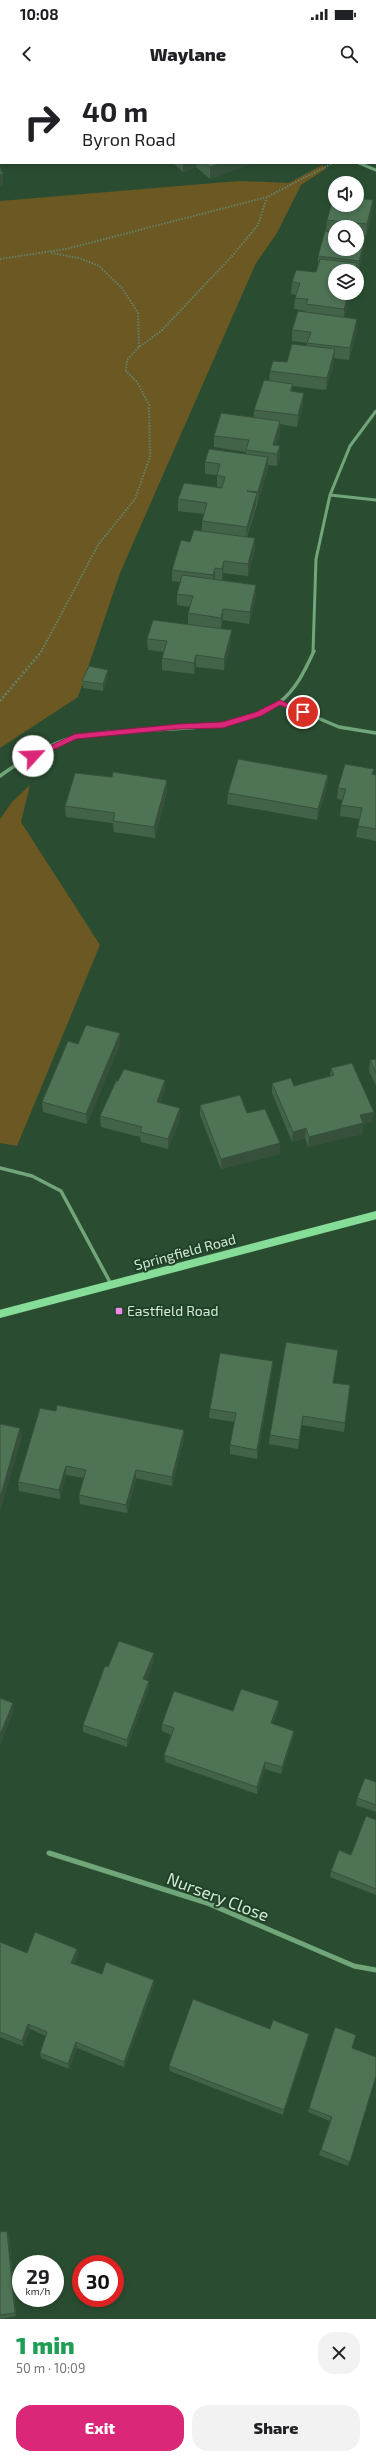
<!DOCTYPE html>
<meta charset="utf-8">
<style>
body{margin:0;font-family:"Exo 2",sans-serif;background:#f2f2f2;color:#202124;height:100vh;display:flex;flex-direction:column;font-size:15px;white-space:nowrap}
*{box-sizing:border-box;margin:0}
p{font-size:13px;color:#757577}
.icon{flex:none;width:22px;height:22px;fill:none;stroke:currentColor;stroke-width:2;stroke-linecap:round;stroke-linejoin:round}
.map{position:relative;height:2239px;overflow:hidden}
.sheet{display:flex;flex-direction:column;background:#fff;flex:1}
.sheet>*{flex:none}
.hud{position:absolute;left:0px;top:0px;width:376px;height:84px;box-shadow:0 2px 6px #0003;background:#fff;color:#202124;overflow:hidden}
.fabs{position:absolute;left:328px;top:96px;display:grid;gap:8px}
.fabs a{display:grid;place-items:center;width:36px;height:36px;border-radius:50%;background:#fff;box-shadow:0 2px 6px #0003;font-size:20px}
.speed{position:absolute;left:12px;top:2175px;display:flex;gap:8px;font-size:20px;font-weight:700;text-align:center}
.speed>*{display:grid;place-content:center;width:52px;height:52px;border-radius:50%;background:#fff;box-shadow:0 2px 6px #0003;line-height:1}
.speed small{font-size:10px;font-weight:400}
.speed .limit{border:6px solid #d22;background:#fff;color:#111}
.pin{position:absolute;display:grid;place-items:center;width:34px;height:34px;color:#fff;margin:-17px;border:2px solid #fff;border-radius:50%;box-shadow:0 1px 4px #0007}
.me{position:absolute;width:44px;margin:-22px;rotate:65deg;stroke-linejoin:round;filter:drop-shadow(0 0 3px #0008)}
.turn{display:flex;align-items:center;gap:14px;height:84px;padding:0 16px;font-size:18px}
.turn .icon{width:52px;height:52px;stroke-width:2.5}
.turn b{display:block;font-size:28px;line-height:34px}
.round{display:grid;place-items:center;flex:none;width:42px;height:42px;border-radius:16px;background:#f2f2f2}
.overview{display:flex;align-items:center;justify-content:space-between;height:68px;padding:0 16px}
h1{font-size:24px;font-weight:800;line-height:30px;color:#1e9e55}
.action{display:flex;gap:8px;margin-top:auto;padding:8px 16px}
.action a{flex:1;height:46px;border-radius:16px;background:#db2777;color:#fff;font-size:16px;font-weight:800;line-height:46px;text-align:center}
.action a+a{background:#f2f2f2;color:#202124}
.status{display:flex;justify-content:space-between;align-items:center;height:28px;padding:0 20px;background:#fff;direction:ltr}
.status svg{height:11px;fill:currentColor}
header{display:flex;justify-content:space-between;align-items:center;height:52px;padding:0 16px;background:#fff;font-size:18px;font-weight:800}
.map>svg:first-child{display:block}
.green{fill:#6b5823}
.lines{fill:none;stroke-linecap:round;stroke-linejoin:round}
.path-far1{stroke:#648269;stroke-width:2;stroke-dasharray:1.5 1.5;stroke-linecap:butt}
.path{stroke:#648269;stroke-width:2.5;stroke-dasharray:2 2;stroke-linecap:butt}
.street-far2{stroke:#70a67a;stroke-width:3}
.street-far1{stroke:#70a67a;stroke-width:3.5}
.street{stroke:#70a67a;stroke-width:5}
.secondary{stroke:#85dd97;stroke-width:8}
.wall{fill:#436349}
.shaded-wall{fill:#37503c}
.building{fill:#4e7355;stroke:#37503c}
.route{fill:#db2777;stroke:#8e194d}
.poi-dot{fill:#f589ee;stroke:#1f4227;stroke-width:1.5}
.labels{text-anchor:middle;stroke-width:4;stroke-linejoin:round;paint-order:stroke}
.street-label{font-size:14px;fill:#d5e9d8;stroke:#1f4227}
.poi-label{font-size:14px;fill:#d5e9d8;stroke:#1f4227;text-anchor:start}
.near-street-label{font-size:17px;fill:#d5e9d8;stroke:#1f4227}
</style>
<div class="status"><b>10:08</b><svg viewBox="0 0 49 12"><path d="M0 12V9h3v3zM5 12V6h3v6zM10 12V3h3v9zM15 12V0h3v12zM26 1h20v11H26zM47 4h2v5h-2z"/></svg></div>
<header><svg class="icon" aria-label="back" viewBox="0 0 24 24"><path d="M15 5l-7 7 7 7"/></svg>Waylane<svg class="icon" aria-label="search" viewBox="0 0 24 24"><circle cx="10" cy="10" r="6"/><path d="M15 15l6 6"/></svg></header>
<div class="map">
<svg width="376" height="2239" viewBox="0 0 376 2239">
<rect width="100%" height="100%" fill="#2a4d31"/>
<path class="green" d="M322,85L327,88L301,105L277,153L256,183L120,493L78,617L0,668V121L239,101L289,103Z
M30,705L21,742L100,865L17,1066L0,1063V739L12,722Z"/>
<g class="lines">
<path class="path-far1" d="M51,173L79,178L99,186L122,208L138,233L139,267
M0,179L66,169L267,117L333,83
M41,572L98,465L135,419L150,377L149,325L137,302L126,291L127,280L139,267L161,251L233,175L258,145L267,117"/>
<path class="path" d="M0,621L42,571"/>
<path class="street-far2" d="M359,83L376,90
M330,415L376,420
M313,572L316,479L330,415L350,366L376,331"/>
<path class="street-far1" d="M280,622L339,647L376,653
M0,696C19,682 53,662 75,657C132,644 236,659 280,622C297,608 305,590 314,571
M0,1088L32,1096L61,1111L111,1204"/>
<path class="street" d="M49,1773L207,1823L354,1886L376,1890"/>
<path class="secondary" d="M0,1234L376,1135"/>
</g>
<path class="wall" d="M263,0H354L353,1H263Z
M375,14H376V49H375Z
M173,83H250V84L210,99L196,87L183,92Z
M373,120L372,132L366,156L357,155V147H335V152L326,151L327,140L335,125Z
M365,167L358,193L357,192V191H335V213H351L344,237L357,250L349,280L334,278V281L326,310L292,306V312L303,325L297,347L280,344V353L276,366L280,378L277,386L268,385V389L247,457L255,469L248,496L223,493L222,500L256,505V516L249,544L223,540L221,548L231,561L224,590L196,587L194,594L162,590V578L164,572L148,570L147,559L188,544V533L190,527L177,525V514L180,502L172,501V490L190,462L202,451V441L204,434L178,431V419L222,408L217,407V395L205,394V382L246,374V372L214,367V356L254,338V330L269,301L270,291L287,282L307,266V263L292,261V250L306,232V231L294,229L295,218L296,215L291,214L292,202L316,192L318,185V176Z
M108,597L103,611L83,608L82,601Z
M328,695L327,706L317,740L227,724L228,713Z
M373,695H376V761L356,757L358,746L359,739L340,736L341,725L342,720L337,719L338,708Z
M112,697L167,700V711L155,758L114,752L113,743L66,737L65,726Z
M120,953V964L87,1044L43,1032L42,1022Z
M376,979V1006L369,991L370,980Z
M331,988L372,1042L363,1044L362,1054L308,1067L305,1058L292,1062L272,1013V1003L294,1006L330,997Z
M165,1000V1011L160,1023L180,1028V1039L168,1069L141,1062L140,1057L101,1047L100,1036L118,1001Z
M200,1025L247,1033L280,1074L221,1089L200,1035Z
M338,1270L333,1303L350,1305L344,1352L302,1345L298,1369L269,1364L270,1355Z
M273,1281L272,1290L257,1379L230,1374V1365L235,1342L209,1338L210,1329Z
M56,1331L184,1350V1359L172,1406L136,1398L127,1433L80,1424L79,1415L84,1398L66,1395L60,1419L19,1411L18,1402Z
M154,1581L146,1600L149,1608L127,1667L83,1652V1645L108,1587Z
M279,1621L278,1629L273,1644L293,1658L281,1694L265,1689L257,1714L165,1682L164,1675L172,1655L162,1651V1644Z
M376,1702V1732L356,1725L357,1718Z
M376,1740V1815L330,1797L331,1791L351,1775Z
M0,1862L27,1873L77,1869L78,1875L74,1884L102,1894L154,1900V1906L124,1987L77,1968L69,1989L41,1978L40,1973L46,1956L30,1949L23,1966L0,1957Z
M270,1949L308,1959L283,2035L170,1991L169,1986Z
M352,1968L376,1996L348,2086L319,2075L330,2041L308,2032L309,2028Z
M0,2152L9,2155L16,2236L0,2239Z"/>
<path class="shaded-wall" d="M69,0H79V1H69Z
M125,0H138V1H125Z
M0,60H1V71H0Z
M183,83H196V87L183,92Z
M222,83H250V84L210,99V87Z
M3,94V106H0V95Z
M373,120L372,132L366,156L367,144Z
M366,156L365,167L358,193L359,181Z
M349,213H351L344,241V229Z
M357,239V250L349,280L350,268Z
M335,269L334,281L326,310L327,298Z
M304,313L303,325L297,347L298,335Z
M280,341V353L274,374L273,365Z
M280,366V378L277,386V374Z
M268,377V389L257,424L258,412Z
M257,413L256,424L246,458L247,447Z
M255,458V469L248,496V484Z
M224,481L223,493L222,500V489Z
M215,488V499L213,506V495Z
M256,505V516L249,544L250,532Z
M223,529V540L221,549V538Z
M232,550L231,561L224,590V579Z
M196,575V587L194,594V583Z
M108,590V597L103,611V604Z
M328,695L327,706L317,740L318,729Z
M167,700V711L155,758L154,747Z
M120,953V964L87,1044L86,1034Z
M165,1000V1011L157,1033V1022Z
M180,1028V1039L168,1069V1059Z
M374,1032L372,1042L363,1044L362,1054L308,1067L309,1057L360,1035Z
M306,1048L305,1058L292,1062L293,1052Z
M280,1063V1074L221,1089V1079Z
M273,1281L272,1290L257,1379V1370Z
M303,1336L302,1345L298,1369L299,1360Z
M20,1348L22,1357L0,1432V1418Z
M184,1350V1359L172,1406V1397Z
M66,1386V1395L60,1419L59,1410Z
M136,1390V1398L127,1433L126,1425Z
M154,1573V1581L144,1607L143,1599Z
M149,1601V1608L127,1667V1660Z
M279,1621L278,1629L271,1651V1643Z
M13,1623L14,1630L0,1666V1655Z
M294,1651L293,1658L281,1694L282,1687Z
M265,1682V1689L257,1714V1707Z
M77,1869L78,1875L72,1889L71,1883Z
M154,1900V1906L124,1987V1982Z
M28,1944L30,1949L23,1966L22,1961Z
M309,1954L308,1959L283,2035L284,2030Z
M76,1962L77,1968L69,1989L68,1984Z
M7,2151L9,2155L16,2236L15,2233Z"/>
<path class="building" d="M82,0H126V1H82Z
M289,0H354L340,1H289Z
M375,14H376V38H375Z
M0,55H1V60H0Z
M205,83H222L210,87Z
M0,87L3,94L0,95Z
M335,112V125H357V118L373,120L367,144L327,140Z
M325,151L335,152V169H357V155L366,156L359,181L318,176Z
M320,179L357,183L355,191H335V213H349L344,229L306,224L308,219L295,218L300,203L292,202L296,190L316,192Z
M298,231L357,239L350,268L307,263L311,252L292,250Z
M292,264L335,269L327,298L270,291L273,281L287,282Z
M264,300L293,304L290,311L304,313L298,335L254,330Z
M221,333L280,341L273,365L280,366L277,374L246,370L249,360L214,356Z
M209,369L268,377L258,412L247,411L257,413L247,447L202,441L207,423L178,419L184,403L222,408L225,397L217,395L220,384L205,382Z
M194,450L255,458L248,484L224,481L222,489L215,488L213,495L172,490L181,460L190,462Z
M182,495L256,505L250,532L223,529L221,538L188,533L193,516L177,514Z
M153,540L232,550L224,579L196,575L194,583L162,578L167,561L147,559Z
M89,586L108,590L103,604L82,601Z
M238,679L328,695L318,729L228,713Z
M345,684L374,689L372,694L376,695V749L358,746L362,728L341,725L346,709L338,708Z
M113,692L167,700L154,747L113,741L115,733L65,726L75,693L112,697Z
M86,945L120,953L86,1034L42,1022L68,961L78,964Z
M376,979V993L370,980Z
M352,983L374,1032L360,1035L363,1043L309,1057L306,1048L293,1052L272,1003L291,998L294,1006L334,995L331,988Z
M124,989L165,1000L157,1022L180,1028L168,1059L140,1052L142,1047L100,1036L116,1001H118Z
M240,1015L247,1033L265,1029L280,1063L221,1079L200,1025Z
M286,1262L338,1270L333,1303L350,1305L345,1343L303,1336L299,1360L270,1355Z
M220,1273L273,1281L257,1370L230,1365L236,1333L210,1329Z
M57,1325L184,1350L172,1397L136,1390L126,1425L79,1415L86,1390L66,1386L59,1410L18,1402L40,1328L56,1331Z
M0,1344L20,1348L0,1418Z
M119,1561L154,1573L143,1599L149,1601L127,1660L83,1645L105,1586L108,1587Z
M241,1609L279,1621L271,1643L294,1651L282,1687L265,1682L257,1707L164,1675L174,1648L162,1644L174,1611L233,1631Z
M0,1618L13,1623L0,1655Z
M365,1698L376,1702V1725L357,1718Z
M366,1736L376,1740V1809L331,1791L339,1770L351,1775Z
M35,1852L77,1869L71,1883L102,1894L106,1882L154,1900L124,1982L76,1962L68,1984L40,1973L47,1952L28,1944L22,1961L0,1952V1862L27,1873Z
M193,1919L270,1949L273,1940L309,1954L284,2030L169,1986Z
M335,1947L356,1955L352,1968L376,1977V1996L350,2082L321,2070L332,2037L309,2028Z
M7,2151L15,2233L0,2235V2152Z"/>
<path class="route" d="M280,620L307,632L303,635L280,625L261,636L223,648L179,649L76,659L36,678L29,676L75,654L179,644L222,642L256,632Z"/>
<rect class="poi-dot" x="115" y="1227" width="8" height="8" rx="2"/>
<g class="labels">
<g class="street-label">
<text transform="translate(185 1172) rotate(-15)" y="5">Springfield Road</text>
</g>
<g class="poi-label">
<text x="127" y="1236">Eastfield Road</text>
</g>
<g class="near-street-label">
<text transform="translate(218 1817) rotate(21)" y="6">Nursery Close</text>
</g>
</g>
</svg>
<div class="fabs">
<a><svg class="icon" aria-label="sound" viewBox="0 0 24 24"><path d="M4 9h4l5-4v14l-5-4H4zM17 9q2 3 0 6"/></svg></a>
<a><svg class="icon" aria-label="search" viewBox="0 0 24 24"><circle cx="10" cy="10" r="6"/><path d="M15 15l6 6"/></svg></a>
<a><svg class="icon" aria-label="layers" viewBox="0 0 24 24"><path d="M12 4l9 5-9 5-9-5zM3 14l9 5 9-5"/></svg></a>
</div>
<div class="speed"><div>29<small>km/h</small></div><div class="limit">30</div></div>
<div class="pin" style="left:303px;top:632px;background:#d93025"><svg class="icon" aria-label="arrive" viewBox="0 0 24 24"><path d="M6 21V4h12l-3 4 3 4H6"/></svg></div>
<svg class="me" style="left:33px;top:676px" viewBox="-20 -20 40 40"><circle r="19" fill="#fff"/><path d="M0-13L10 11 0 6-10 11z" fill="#db2777"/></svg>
<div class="hud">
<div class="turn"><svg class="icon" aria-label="right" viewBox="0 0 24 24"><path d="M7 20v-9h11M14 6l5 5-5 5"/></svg><div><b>40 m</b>Byron Road</div></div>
</div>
</div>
<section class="sheet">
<div class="overview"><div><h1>1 min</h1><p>50 m · 10:09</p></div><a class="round"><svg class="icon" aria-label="close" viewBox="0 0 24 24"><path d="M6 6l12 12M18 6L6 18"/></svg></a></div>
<div class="action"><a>Exit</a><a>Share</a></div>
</section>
